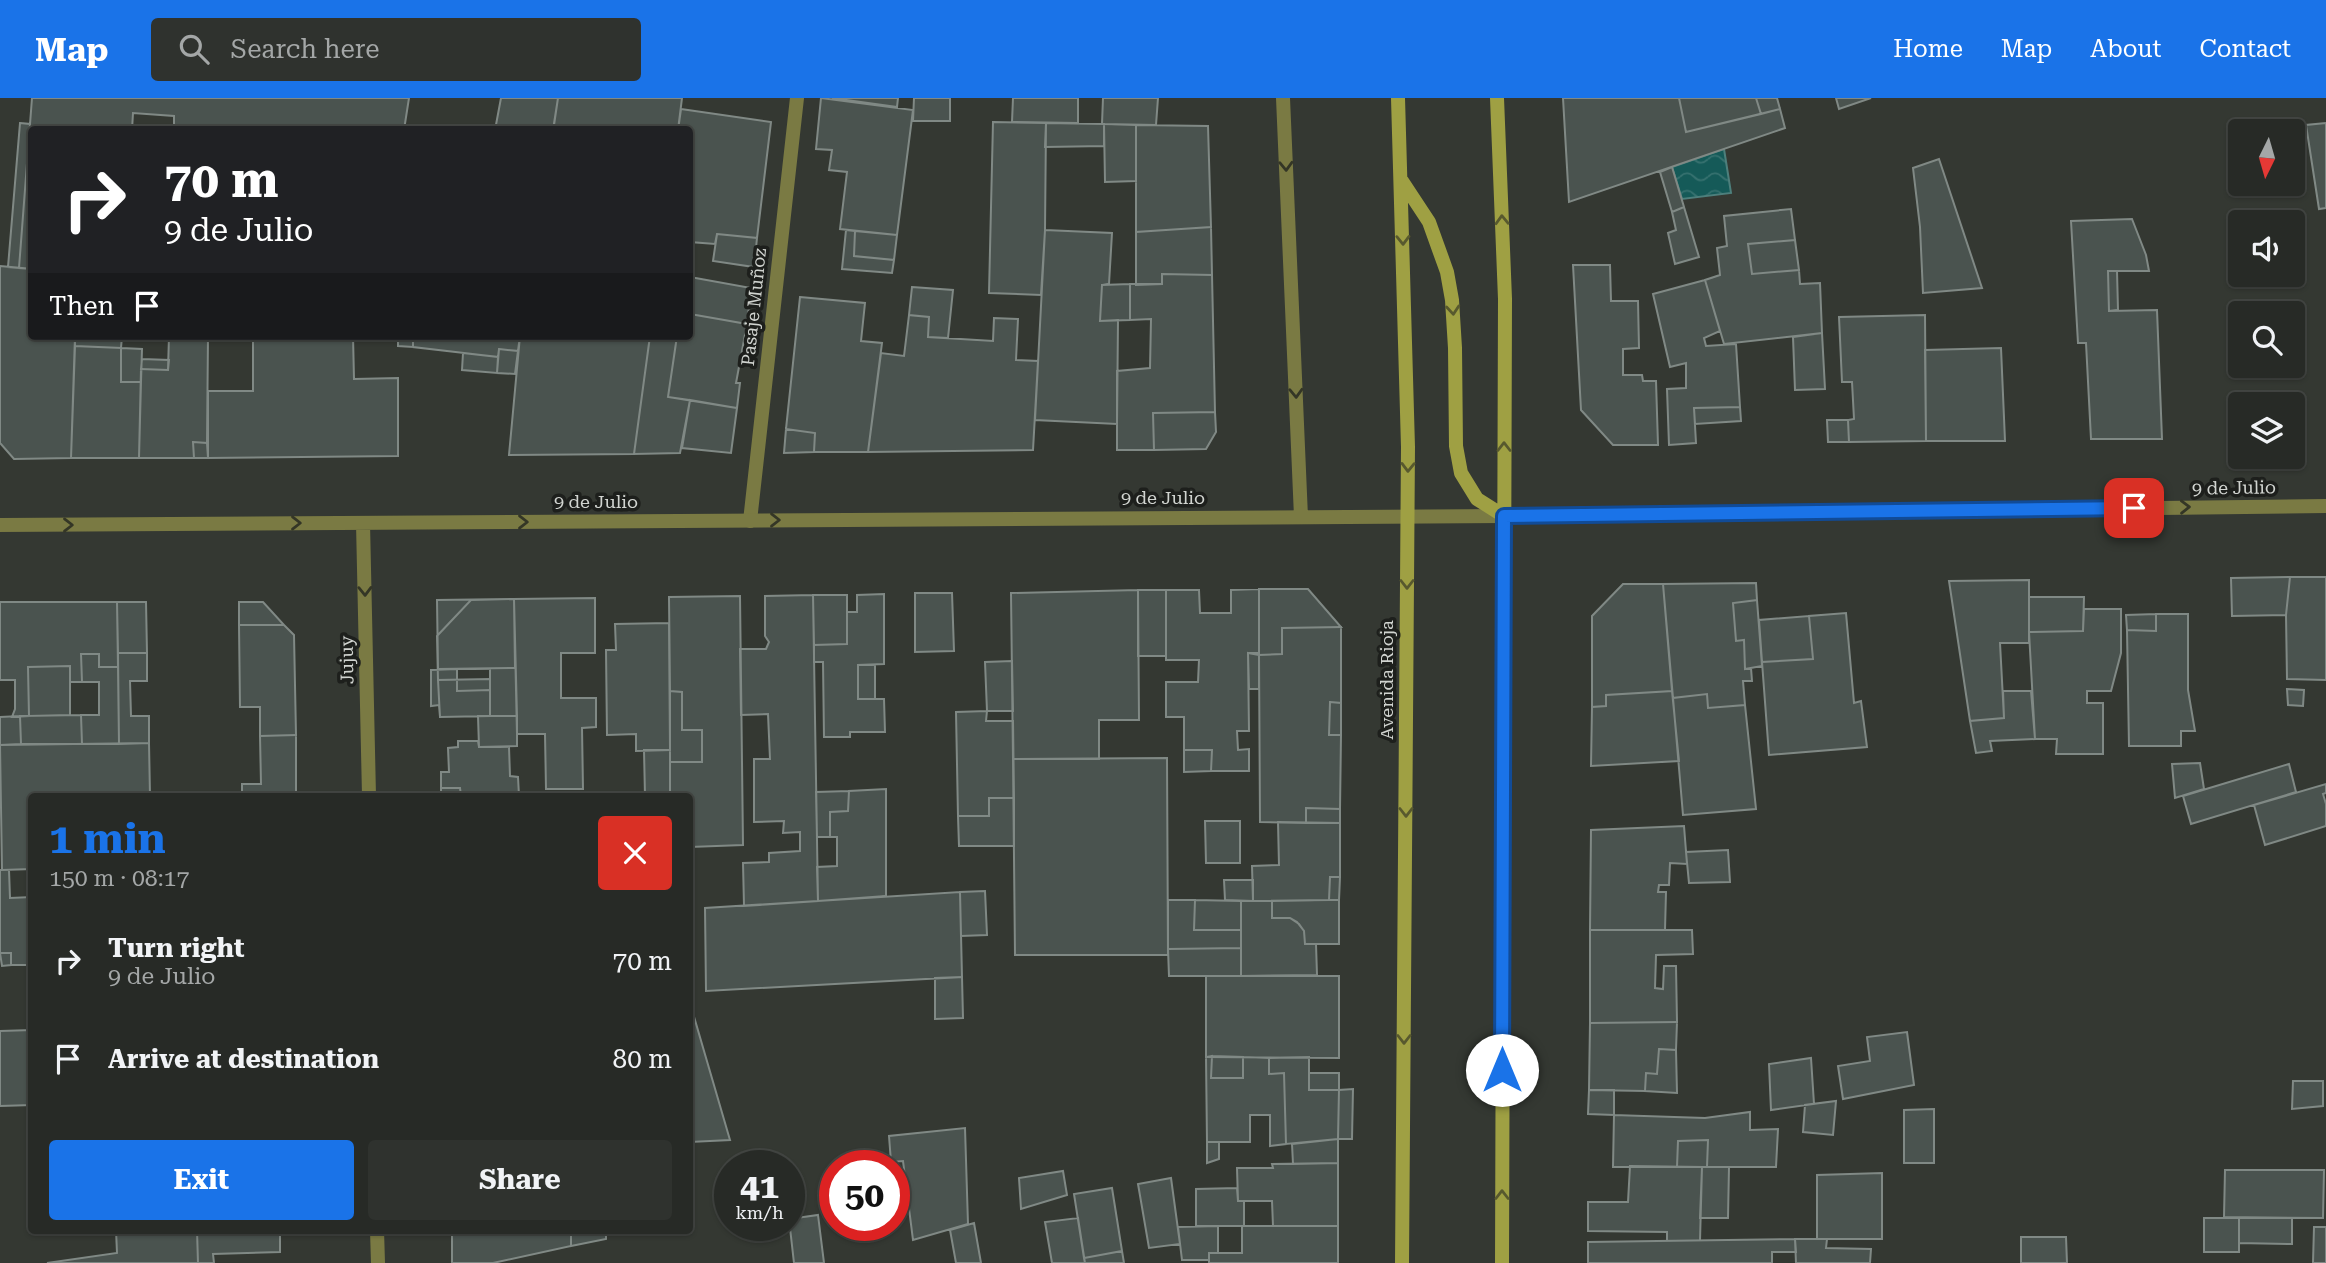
<!DOCTYPE html>
<meta charset="utf-8">
<style>
body{margin:0;font-family:"Roboto Serif",serif;background:#2f322e;color:#f1f3f6;height:100vh;display:flex;flex-direction:column;font-size:26px;white-space:nowrap}
*{box-sizing:border-box;margin:0}
p{font-size:23px;color:#a4a7a7}
.icon{flex:none;width:38px;height:38px;fill:none;stroke:currentColor;stroke-width:2;stroke-linecap:round;stroke-linejoin:round}
.map{position:relative;flex:1;overflow:hidden}
.sheet{position:absolute;left:28px;top:695px;width:665px;height:441px;display:flex;flex-direction:column;background:#272a26;border-radius:7px;box-shadow:0 2px 5px #0004,0 0 0 2px #434643}
.sheet>*{flex:none}
.banner{position:absolute;left:28px;top:28px;width:665px;height:214px;border-radius:7px;box-shadow:0 2px 5px #0004,0 0 0 2px #434643;background:#202124;color:#fff;overflow:hidden}
.needle{width:46px;rotate:185deg}
.tools{position:absolute;left:2228px;top:21px;display:grid;gap:14px}
.tools a{display:grid;place-items:center;width:77px;height:77px;border-radius:7px;background:#272a26;box-shadow:0 2px 5px #0004,0 0 0 2px #434643;font-size:35px}
.speed{position:absolute;left:714px;top:1052px;display:flex;gap:14px;font-size:35px;font-weight:700;text-align:center}
.speed>*{display:grid;place-content:center;width:91px;height:91px;border-radius:50%;background:#272a26;box-shadow:0 2px 5px #0004,0 0 0 2px #434643;line-height:1}
.speed small{font-size:18px;font-weight:400}
.speed .limit{border:10px solid #d22;background:#fff;color:#111}
.pin{position:absolute;display:grid;place-items:center;width:60px;height:60px;color:#fff;margin:-30px;border-radius:14px;box-shadow:0 4px 10px #0006}
.me{position:absolute;width:77px;margin:-38px;rotate:0deg;stroke-linejoin:round;filter:drop-shadow(0 0 5px #0008)}
.turn{display:flex;align-items:center;gap:24px;height:147px;padding:0 21px;font-size:32px}
.turn .icon{width:91px;height:91px;stroke-width:2.5}
.turn b{display:block;font-size:49px;line-height:60px}
.then{display:flex;align-items:center;height:66px;padding:0 21px;background:#0003;gap:14px;font-size:26px}
.round{display:grid;place-items:center;flex:none;width:74px;height:74px;border-radius:7px;background:#2f322e}
.overview{display:flex;align-items:center;justify-content:space-between;height:119px;padding:0 21px}
h1{font-size:42px;font-weight:700;line-height:52px;color:#1a73e8}
.cta{display:flex;gap:14px;margin-top:auto;padding:14px 21px}
.cta a{flex:1;height:80px;border-radius:7px;background:#1a73e8;color:#fff;font-size:28px;font-weight:700;line-height:80px;text-align:center}
.cta a+a{background:#2f322e;color:#f1f3f6}
ul{padding:0;list-style:none}
li{display:flex;align-items:center;gap:21px;height:98px;padding:0 21px}
li div{flex:1}
li b{display:block;font-size:26px}
li em{font-style:normal}
header{display:flex;align-items:center;gap:42px;box-sizing:border-box;height:98px;padding:0 35px;background:#1a73e8;color:#fff}
header strong{font-size:33px}
nav{display:flex;gap:38px;margin-inline-start:auto;font-size:24px}
.search{width:490px;height:63px;background:#2f322e;display:flex;align-items:center;gap:18px;box-sizing:border-box;padding:0 24px;border-radius:7px;color:#a4a7a7;font-size:26px}
.map>svg:first-child{display:block}
.water{fill:url(#water-waves);stroke:#4d7f7c;stroke-width:2}
.building{fill:#4a534f;stroke:#808985;stroke-width:2}
.lines{fill:none;stroke-linecap:round;stroke-linejoin:round}
.service{stroke:#7a7a43;stroke-width:14}
.minor{stroke:#7a7a43;stroke-width:14}
.secondary{stroke:#9fa043;stroke-width:14}
.oneway{stroke:#343626}
.oneway2{stroke:#58592e}
.route-casing{stroke:#114b97;stroke-width:18}
.route{stroke:#1a73e8;stroke-width:12}
.labels{text-anchor:middle;stroke-width:7;stroke-linejoin:round;paint-order:stroke}
.street-label{font-size:18px;fill:#d1d4d0;stroke:#1d1f1c}
</style>
<header>
<strong>Map</strong>
<div class="search"><svg class="icon" aria-label="search" viewBox="0 0 24 24"><circle cx="10" cy="10" r="6"/><path d="M15 15l6 6"/></svg>Search here</div>
<nav><a>Home</a><a>Map</a><a>About</a><a>Contact</a></nav>
</header>
<div class="map">
<svg width="2326" height="1165" viewBox="0 0 2326 1165">
<defs>
<pattern id="water-waves" width="16" height="10" patternUnits="userSpaceOnUse" patternTransform="scale(1.75)"><rect width="16" height="10" fill="#155a58"/><path d="M0 5q4-4 8 0t8 0" fill="none" stroke="#36716f"/></pattern>
</defs>
<rect width="100%" height="100%" fill="#343832"/>
<path class="water" d="M1724,51L1731,95L1682,101L1672,69Z"/>
<path class="building" d="M32,0H409L404,32H174V18L133,15L132,32L82,29V32H32V171L19,170Z
M501,0H558L553,32H495Z
M558,0H682L678,32H587L554,27Z
M821,0L913,12L897,137L840,131L847,74L829,72L832,52L816,51Z
M832,0H898L897,9Z
M914,0H950V23H913Z
M1013,0H1078V25L1012,24Z
M1103,0H1158L1156,27L1102,26Z
M1563,0H1679L1686,34L1780,11L1785,30L1569,104Z
M1679,0H1756L1761,16L1686,34Z
M1756,0H1777L1780,11L1761,16Z
M1836,0H1871L1839,11Z
M681,11L771,24L757,140L717,136L715,146L690,144V32H678Z
M993,24L1046,25L1045,132L1041,197L989,195Z
M20,25L30,26L19,170L8,169Z
M1046,25L1104,26V48L1045,49Z
M2326,25V110L2319,111L2306,27Z
M1104,26L1136,27V83L1105,84Z
M1136,27L1208,28L1211,129L1136,134Z
M1939,61L1982,190L1923,195L1920,129L1913,70Z
M1672,69L1684,109L1672,114L1660,74Z
M1684,109L1699,159L1675,166L1668,135L1676,132L1672,114Z
M1791,111L1795,142L1748,146L1752,176L1799,172L1800,186L1820,185L1822,235L1724,246L1705,182L1720,177L1717,150L1727,148L1724,118Z
M2132,121L2146,157L2149,173H2108L2109,213L2157,212L2162,341H2091L2086,245H2078L2071,123Z
M1211,129L1212,177L1162,176V186L1136,187V134Z
M846,132L855,133L854,158L894,162L892,175L842,171Z
M1045,132L1112,135L1109,186L1102,187L1100,223L1118,222L1117,326L1035,322Z
M855,133L897,137L894,162L854,158Z
M717,136L757,140L754,169L713,163Z
M1795,142L1799,172L1752,176L1748,146Z
M1573,167H1610L1611,203H1638L1639,250L1623,251V277H1642L1643,283H1656L1658,347H1613L1581,312Z
M0,168L32,171V238H75L71,360L14,361L0,345Z
M2108,173H2117L2118,212L2109,213Z
M1162,176L1212,177L1215,314L1153,315L1154,352H1117V273L1150,270L1151,221L1130,222V186H1162Z
M690,179L751,190L747,226L690,216Z
M1705,182L1720,233L1704,240L1706,248L1736,246L1740,309L1694,310L1696,345L1669,347L1667,291L1686,290V265L1670,269L1653,196Z
M1130,186V222L1100,223L1102,187Z
M912,189L953,192L948,240L928,239L929,219L909,217Z
M800,199L865,205L861,243L882,245L868,354H814L815,335L786,331Z
M690,216L747,226L736,285H740L737,310L668,299L677,238H690Z
M909,217L929,219L928,239L993,243L994,220L1018,221L1016,262L1038,263L1033,352L868,354L881,255L904,258Z
M1925,217L1926,343L1849,344L1848,322L1854,321L1852,284H1842L1839,219Z
M1822,235L1825,291L1795,292L1793,239Z
M75,238H122L121,250L75,248Z
M169,238H208L207,345L193,344L194,360H139L141,271L168,272Z
M253,238H353L354,281L398,280V358L208,360V293H253Z
M398,238H413V249L398,248Z
M413,238H520L518,253L499,251L498,259L413,249Z
M520,238H650L634,356L509,357Z
M650,238H677L668,299L690,302L680,355L634,356Z
M75,248L121,250V284H141L139,360H71Z
M121,250L142,251L141,284H121Z
M2001,250L2005,343H1926L1925,252Z
M499,251L518,253L515,276L497,275Z
M463,255L498,259L497,275L462,272Z
M142,261L169,262L168,272L141,271Z
M690,302L737,310L731,355L682,350Z
M1740,309L1741,323L1695,326L1694,310Z
M1215,314L1216,334L1206,351L1154,352L1153,315Z
M1827,322H1848L1849,344H1828Z
M786,331L815,335L814,354L784,355Z
M193,344L207,345L208,360H194Z
M2290,479L2286,517L2232,518L2231,480Z
M2290,479H2326V582L2287,581L2286,517Z
M2029,482V545H2000L2004,620L1970,623L1949,483Z
M1756,485L1757,502L1733,505L1736,543L1744,542L1745,571L1751,570L1752,583H1743L1745,607L1708,610L1707,596L1673,600L1663,486Z
M1623,486H1663L1672,593L1606,597V608L1592,609V518Z
M1259,491H1308L1341,529L1282,530V556L1259,557Z
M1259,491V555H1248L1249,633H1237L1238,652L1249,651V673H1211L1212,652H1184V619H1166V584H1198L1199,562H1166V492H1199L1200,515H1231V492Z
M1138,492H1166V558H1138Z
M1138,492L1139,622H1099V661H1013L1011,495Z
M915,495H952L954,553L915,554Z
M884,496V566L858,567V601H884L885,634H850V639H824L823,564H814V547L847,546V514H857V497Z
M813,497H847V546L814,547Z
M813,497L818,803L744,808L743,765L769,764V755L800,753V734L783,735L784,723L754,724V661H770L768,616L741,617L740,551H766L769,544L765,538V498Z
M740,498L743,747L690,749V698H670V664H702V632H682V594L670,593L669,499Z
M2029,499H2084L2083,533L2029,534Z
M595,500V555H561V600H596V629L582,630L583,691H546L545,636H517L514,501Z
M514,501L517,618H490V571H457V582H438L437,538L471,502Z
M514,501L515,570L438,571L437,502Z
M1757,502L1762,568L1745,571L1744,542L1736,543L1733,505Z
M0,504H117L118,569H99V556H81L82,584H70V568L28,569L29,618L12,619L15,611V582H0Z
M117,504H146L147,555H118Z
M239,504H263L284,527H239Z
M2084,511H2121V555L2111,593H2087V605H2103V656H2056L2057,641H2035L2029,534L2083,533Z
M1846,515L1854,605L1861,603L1867,649L1769,657L1762,564L1813,561L1809,518Z
M2156,516V533L2127,532L2126,517Z
M2156,516H2188V592L2195,633H2181V648H2129L2127,532L2156,533Z
M1809,518L1813,561L1762,564L1759,522Z
M669,525L670,652L636,653V636L607,637L606,552H616L615,526Z
M239,527H284L294,537L296,637L260,638V609H240Z
M1341,529V605L1330,604L1329,637H1341L1340,711L1306,710V725L1260,724L1259,557L1282,556V530Z
M118,555H147V583H130L131,618H149V645L119,646Z
M1248,555L1259,557V591H1249Z
M81,556H99V569H118L119,646H82L81,617H99V584H82Z
M1012,563L1013,613H987L985,564Z
M858,567H875V601H858Z
M70,568V617L29,618L28,569Z
M457,571V593L490,592V618L440,619L439,607L431,608V572Z
M490,581V618L440,619L438,582Z
M2287,591L2304,592L2303,608L2288,607Z
M670,593L682,594V632H702V664H670Z
M1672,593L1679,663L1591,668L1592,609L1606,608V597Z
M2003,593H2031L2035,641L1990,643L1992,653L1976,655L1970,623L2004,620Z
M1707,596L1708,610L1745,607L1756,711L1683,717L1673,600Z
M1330,604L1341,605V637H1329Z
M987,613L986,623H1013L1014,700H989V718H958L956,614Z
M81,617L82,646H21L20,618Z
M20,618L21,646L0,647V619Z
M478,618H517V648L479,649Z
M296,637V698H242V686H261L260,638Z
M458,643H478L479,649H509L510,678L518,679L519,698H461L460,690H441V674H449L448,650L458,649Z
M149,645L150,698H32V771L2,772L0,647Z
M644,652H670V698H645Z
M1184,652H1212L1211,673L1184,674Z
M1167,660L1168,857H1015L1013,661Z
M2200,665L2204,691L2175,700L2172,666Z
M2289,666L2296,694L2191,726L2183,698Z
M2326,686V695L2323,696L2326,706V728L2265,747L2254,707Z
M441,690H460L461,698H441Z
M886,691V798L818,803L817,769L837,768V739H830V714L848,713L849,693Z
M849,693L848,713L830,714V739H817L816,694Z
M989,700H1014V748H959L958,718H989Z
M1306,710L1340,711V725H1306Z
M1205,723H1240V765H1206Z
M1278,724L1340,725V779H1330L1329,802L1253,803L1252,768L1279,767Z
M1684,728L1687,766L1670,765L1669,787H1659L1658,794H1666L1665,832H1590L1591,732Z
M1728,752L1730,784L1689,785L1686,754Z
M0,772H9L10,800L32,799V867H11V855H0Z
M1330,779H1340L1339,802H1329Z
M1224,782H1253V803L1225,802Z
M985,793L987,837L961,838L960,794Z
M960,794L962,879L706,893L705,810Z
M1168,802H1195L1194,832H1241V850L1168,851Z
M1195,802L1241,803V832H1194Z
M1329,802H1339V846H1305L1304,833L1297,824L1290,820H1272V803Z
M1241,803H1272V820H1290L1299,826L1304,833L1305,846H1316L1317,877L1241,878Z
M1590,832H1692L1693,856L1656,857L1655,890L1663,891L1664,868H1676L1677,924L1590,925Z
M1241,850V878H1169L1168,851Z
M0,855H11V867L2,868Z
M1206,878H1339V960L1206,959Z
M962,879L963,920L935,921V880Z
M690,905L730,1042L690,1044Z
M1677,924L1676,952L1659,951L1657,976L1646,975L1645,993L1589,992L1590,925Z
M32,932V1007L0,1008V933Z
M1907,934L1914,987L1843,1001L1838,968L1870,963L1867,939Z
M1659,951L1676,952L1677,995L1645,993L1646,975L1657,976Z
M1212,958L1243,959V980H1211Z
M1212,958L1211,980H1243V959L1269,960V976L1284,975L1286,1046L1270,1048V1017H1250V1044H1207L1206,959Z
M1309,959V992H1339L1338,1041L1286,1046L1284,975L1269,976V960Z
M1811,960L1814,1006L1771,1012L1769,966Z
M1309,975H1339V992H1309Z
M2293,983H2323V1008L2292,1011Z
M1353,991L1352,1041H1338L1339,992Z
M1589,992H1614V1017L1588,1016Z
M1836,1003L1833,1037L1803,1034L1805,1007Z
M1934,1011V1065H1904V1012Z
M1750,1014V1032L1778,1031L1776,1069H1707L1708,1042L1678,1043L1677,1069H1613L1614,1017L1705,1020Z
M965,1030L968,1126L913,1142L903,1063L891,1064L889,1038Z
M1338,1041V1065L1293,1066L1292,1046Z
M1708,1042L1707,1069H1677L1678,1043Z
M1207,1044H1219V1061L1207,1065Z
M1338,1065V1128H1273L1272,1103H1238L1237,1070H1273L1272,1066Z
M1630,1068L1702,1069L1700,1143H1667V1134L1588,1133V1104H1628Z
M1702,1069H1729L1728,1120H1700Z
M2225,1072H2324L2323,1120L2224,1119Z
M1063,1073L1067,1097L1021,1111L1019,1080Z
M1882,1075V1141H1817V1077Z
M1171,1080L1180,1146L1149,1150L1138,1086Z
M1112,1090L1122,1153L1084,1160L1074,1096Z
M1237,1090L1238,1103H1244V1128H1196V1091Z
M818,1117L824,1165H794L789,1121Z
M1078,1120L1085,1165H1052L1045,1124Z
M2204,1120H2239V1154H2204Z
M2239,1120H2292V1146L2239,1145Z
M974,1125L981,1165H956L950,1132Z
M1218,1128V1155H1209V1162H1182L1178,1129Z
M1242,1128H1338V1165H1209V1155H1242Z
M2314,1129H2326V1165H2313Z
M116,1132H197L198,1165H47L117,1155Z
M197,1132H280V1154L213,1156L214,1165H198Z
M452,1132H571V1148L493,1165H452Z
M571,1132H606V1141L571,1148Z
M2021,1139H2066L2067,1165H2021Z
M1795,1141H1827L1826,1150L1871,1151L1870,1165H1796Z
M1795,1141L1796,1154H1772V1165H1588V1144Z
M1122,1153L1124,1165H1085L1084,1160Z"/>
<g class="lines">
<path class="service" d="M750,423L797,0"/>
<path class="minor" d="M1283,0L1301,419
M363,425L369,698
M0,427L1504,418L2326,408
M377,1132L378,1165"/>
<path class="secondary" d="M1398,0L1408,349L1402,1165
M1497,0L1505,201L1502,1165
M1402,83L1429,124L1447,174L1452,202L1455,250L1456,348L1461,375L1477,401L1504,418"/>
</g>
<defs><path id="oneway-chevron" d="M-2-3.5L2.5 0L-2 3.5" fill="none" stroke-width="1.6" stroke-linecap="round" stroke-linejoin="round" transform="scale(1.75)"/></defs>
<g class="oneway">
<use href="#oneway-chevron" transform="translate(1286 68) rotate(88)"/>
<use href="#oneway-chevron" transform="translate(1296 295) rotate(88)"/>
<use href="#oneway-chevron" transform="translate(2185 409) rotate(-1)"/>
<use href="#oneway-chevron" transform="translate(775 422)"/>
<use href="#oneway-chevron" transform="translate(523 424)"/>
<use href="#oneway-chevron" transform="translate(296 425)"/>
<use href="#oneway-chevron" transform="translate(68 427)"/>
<use href="#oneway-chevron" transform="translate(365 493) rotate(89)"/>
</g>
<g class="oneway2">
<use href="#oneway-chevron" transform="translate(1502 122) rotate(-92)"/>
<use href="#oneway-chevron" transform="translate(1403 142) rotate(89)"/>
<use href="#oneway-chevron" transform="translate(1453 212) rotate(85)"/>
<use href="#oneway-chevron" transform="translate(1504 349) rotate(-90)"/>
<use href="#oneway-chevron" transform="translate(1408 369) rotate(91)"/>
<use href="#oneway-chevron" transform="translate(1407 486) rotate(90)"/>
<use href="#oneway-chevron" transform="translate(1406 714) rotate(90)"/>
<use href="#oneway-chevron" transform="translate(1404 941) rotate(90)"/>
<use href="#oneway-chevron" transform="translate(1502 1097) rotate(-90)"/>
</g>
<g class="lines">
<defs>
<path id="route" d="M1502,972L1504,418L2134,410"/>
</defs>
<use href="#route" class="route-casing"/>
<use href="#route" class="route"/>
</g>
<g class="labels">
<g class="street-label">
<text transform="translate(754 209) rotate(-84)" y="6">Pasaje Muñoz</text>
<text transform="translate(2234 390) rotate(-1)" y="6">9 de Julio</text>
<text x="1163" y="406">9 de Julio</text>
<text x="596" y="410">9 de Julio</text>
<text transform="translate(347 562) rotate(-91)" y="6">Jujuy</text>
<text transform="translate(1387 582) rotate(-90)" y="6">Avenida Rioja</text>
</g>
</g>
</svg>
<div class="tools">
<a><svg class="needle" viewBox="-14 -14 28 28"><path d="M0-13l5 13h-10z" fill="#e53935"/><path d="M0 13l5-13h-10z" fill="#a4a7a7"/></svg></a>
<a><svg class="icon" aria-label="sound" viewBox="0 0 24 24"><path d="M4 9h4l5-4v14l-5-4H4zM17 9q2 3 0 6"/></svg></a>
<a><svg class="icon" aria-label="search" viewBox="0 0 24 24"><circle cx="10" cy="10" r="6"/><path d="M15 15l6 6"/></svg></a>
<a><svg class="icon" aria-label="layers" viewBox="0 0 24 24"><path d="M12 4l9 5-9 5-9-5zM3 14l9 5 9-5"/></svg></a>
</div>
<div class="speed"><div>41<small>km/h</small></div><div class="limit">50</div></div>
<div class="pin" style="left:2134px;top:410px;background:#d93025"><svg class="icon" aria-label="arrive" viewBox="0 0 24 24"><path d="M6 21V4h12l-3 4 3 4H6"/></svg></div>
<svg class="me" style="left:1502px;top:972px" viewBox="-20 -20 40 40"><circle r="19" fill="#fff"/><path d="M0-13L10 11 0 6-10 11z" fill="#1a73e8"/></svg>
<div class="banner">
<div class="turn"><svg class="icon" aria-label="right" viewBox="0 0 24 24"><path d="M7 20v-9h11M14 6l5 5-5 5"/></svg><div><b>70 m</b>9 de Julio</div></div>
<div class="then">Then<svg class="icon" aria-label="arrive" viewBox="0 0 24 24"><path d="M6 21V4h12l-3 4 3 4H6"/></svg></div>
</div>
<section class="sheet">
<div class="overview"><div><h1>1 min</h1><p>150 m · 08:17</p></div><a class="round" style="background:#d93025;color:#fff"><svg class="icon" aria-label="close" viewBox="0 0 24 24"><path d="M6 6l12 12M18 6L6 18"/></svg></a></div>
<ul>
<li><svg class="icon" aria-label="right" viewBox="0 0 24 24"><path d="M7 20v-9h11M14 6l5 5-5 5"/></svg><div><b>Turn right</b><p>9 de Julio</p></div><em>70 m</em></li>
<li><svg class="icon" aria-label="arrive" viewBox="0 0 24 24"><path d="M6 21V4h12l-3 4 3 4H6"/></svg><div><b>Arrive at destination</b></div><em>80 m</em></li>
</ul>
<div class="cta"><a>Exit</a><a>Share</a></div>
</section>
</div>
